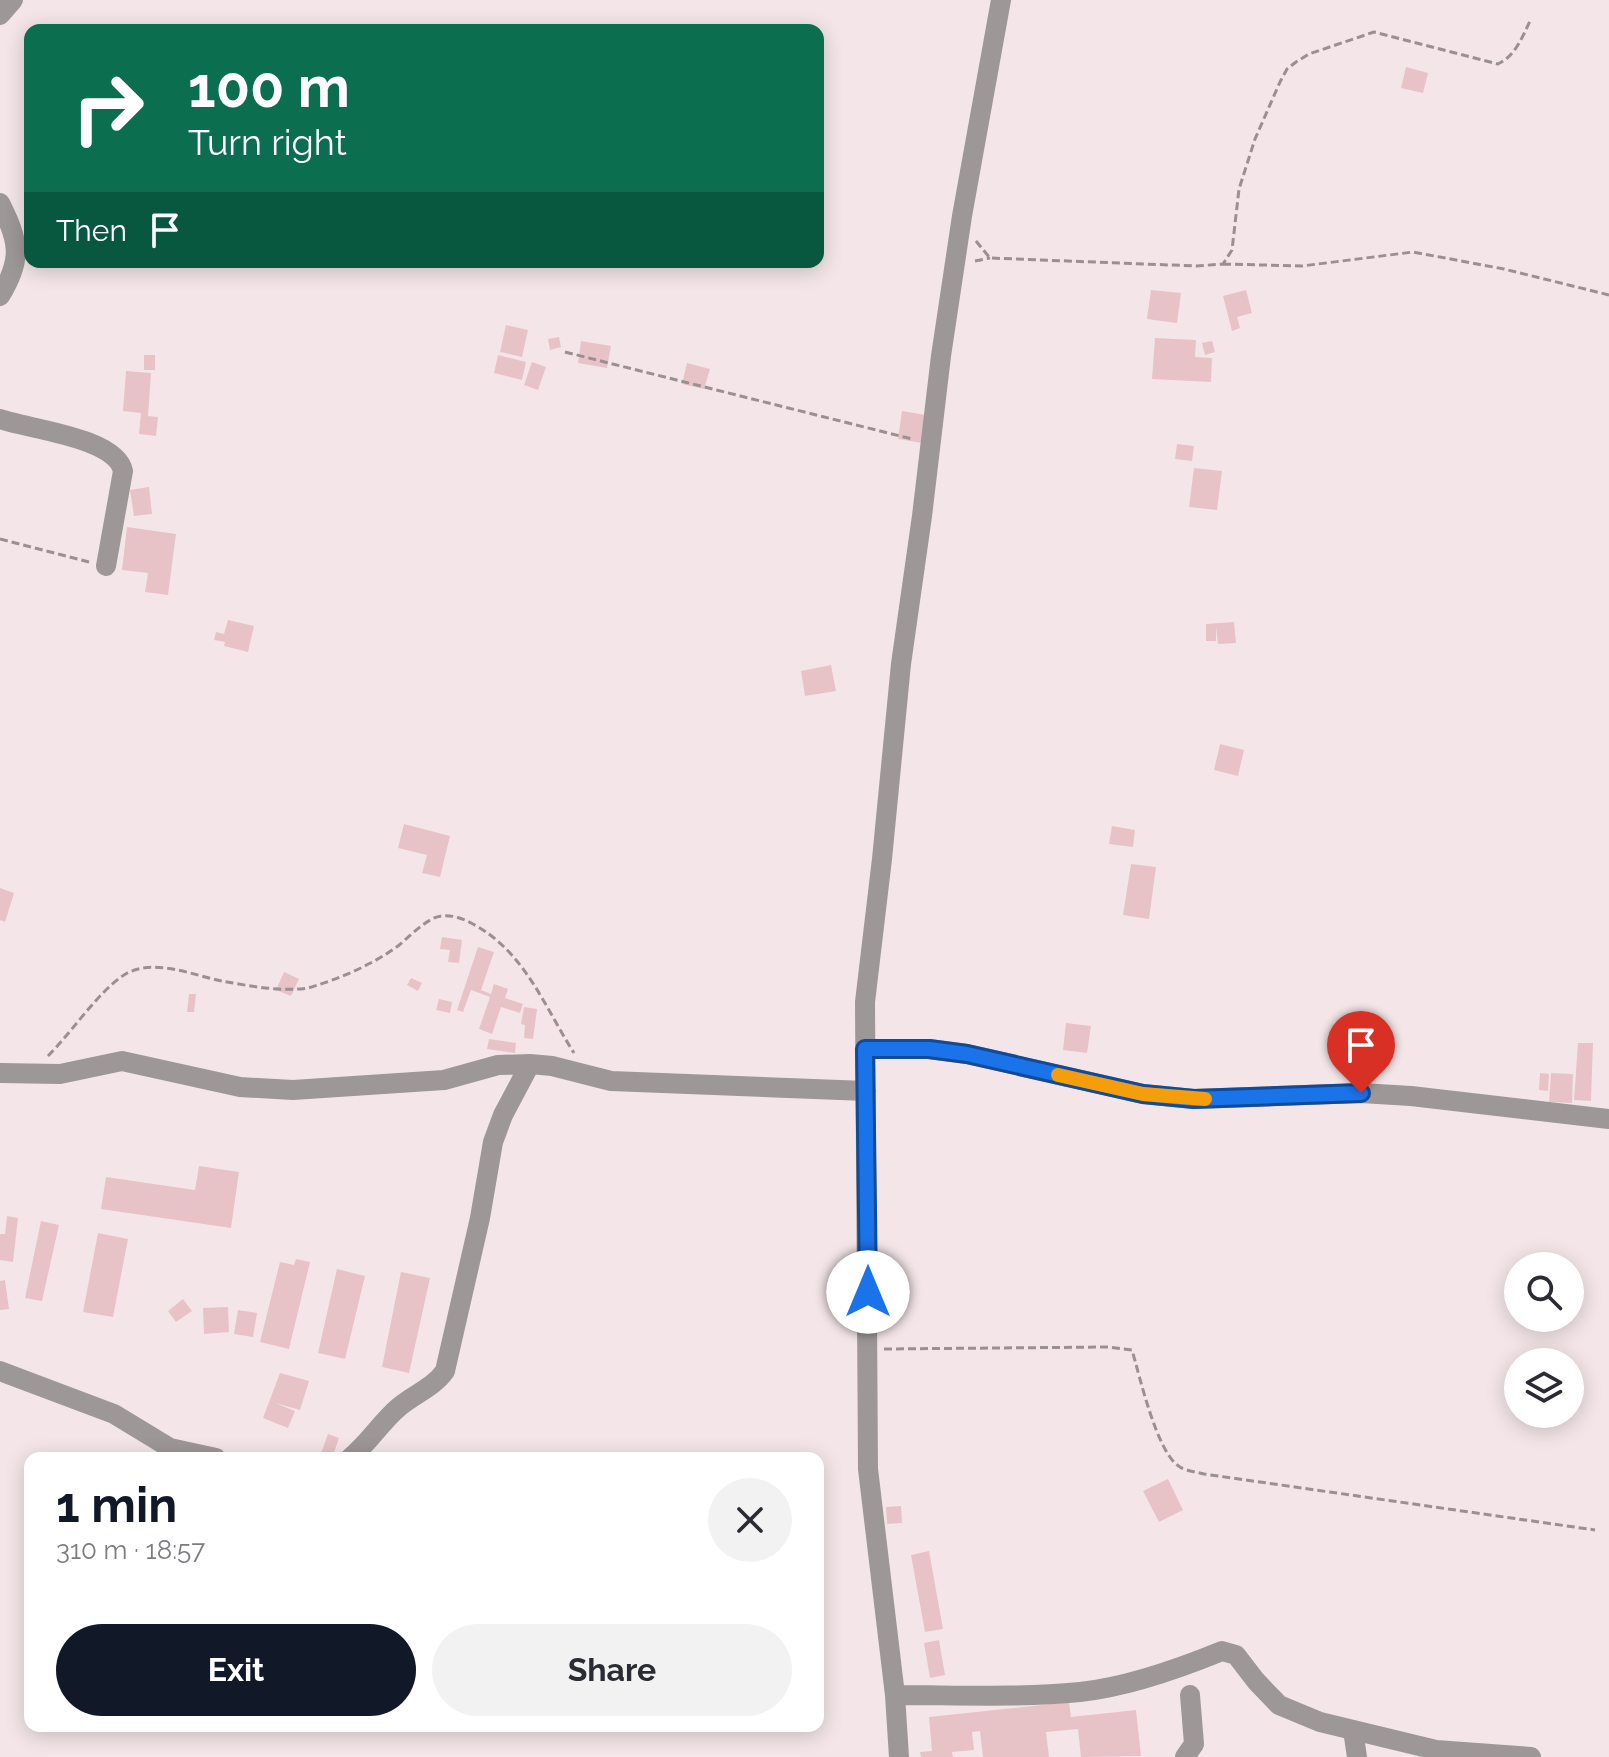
<!DOCTYPE html>
<meta charset="utf-8">
<style>
body{margin:0;font-family:Raleway,sans-serif;background:#f2f2f3;color:#2b2b33;height:100vh;display:flex;flex-direction:column;font-size:30px;white-space:nowrap}
*{box-sizing:border-box;margin:0}
p{font-size:26px;color:#7c7c81}
.icon{flex:none;width:44px;height:44px;fill:none;stroke:currentColor;stroke-width:2;stroke-linecap:round;stroke-linejoin:round}
.map{position:relative;flex:1;overflow:hidden}
.sheet{position:absolute;left:24px;top:1452px;width:800px;height:280px;display:flex;flex-direction:column;background:#fff;border-radius:16px;box-shadow:0 4px 20px #0003}
.sheet>*{flex:none}
.hud{position:absolute;left:24px;top:24px;width:800px;height:244px;border-radius:16px;box-shadow:0 4px 20px #0003;background:#0b6e4f;color:#fff;overflow:hidden}
.fabs{position:absolute;left:1504px;top:1252px;display:grid;gap:16px}
.fabs a{display:grid;place-items:center;width:80px;height:80px;border-radius:50%;background:#fff;box-shadow:0 4px 20px #0003;font-size:40px}
.pin{position:absolute;display:grid;place-items:center;width:68px;height:68px;color:#fff;margin:-82px -34px;border-radius:50% 50% 50% 0;rotate:-45deg;box-shadow:0 0 8px #0007}
.pin .icon{rotate:45deg}
.me{position:absolute;width:88px;margin:-44px;rotate:0deg;stroke-linejoin:round;filter:drop-shadow(0 0 6px #0008)}
.turn{display:flex;align-items:center;gap:28px;height:168px;padding:0 32px;font-size:36px}
.turn .icon{width:104px;height:104px;stroke-width:2.5}
.turn b{display:block;font-size:56px;line-height:68px}
.then{display:flex;align-items:center;height:76px;padding:0 32px;background:#0003;gap:16px;font-size:30px}
.round{display:grid;place-items:center;flex:none;width:84px;height:84px;border-radius:42px;background:#f2f2f3}
.overview{display:flex;align-items:center;justify-content:space-between;height:136px;padding:0 32px}
h1{font-size:48px;font-weight:700;line-height:60px;color:#111827}
.primary-button{display:flex;gap:16px;margin-top:auto;padding:16px 32px}
.primary-button a{flex:1;height:92px;border-radius:48px;background:#111827;color:#fff;font-size:32px;font-weight:700;line-height:92px;text-align:center}
.primary-button a+a{background:#f2f2f3;color:#2b2b33}
.map>svg:first-child{display:block}
.building{fill:#e7c3c8}
.lines{fill:none;stroke-linecap:round;stroke-linejoin:round}
.path{stroke:#9a8f91;stroke-width:3;stroke-dasharray:8 4;stroke-linecap:butt}
.minor{stroke:#9d9798;stroke-width:20}
.route-casing{stroke:#114b97;stroke-width:20}
.route{stroke:#1a73e8;stroke-width:14}
.slow{stroke:#f59e0b;stroke-width:14}
</style>
<div class="map">
<svg width="1609" height="1757" viewBox="0 0 1609 1757">
<rect width="100%" height="100%" fill="#f4e6e8"/>
<path class="building" d="M1406,67L1428,73L1423,93L1401,88Z
M1151,290L1181,293L1177,323L1147,319Z
M1246,290L1252,313L1237,317L1240,328L1232,331L1223,296Z
M506,325L528,330L522,357L500,352Z
M559,337L561,347L550,350L548,339Z
M1155,338L1196,340L1195,357L1212,358L1211,382L1152,379Z
M581,341L611,346L607,368L578,363Z
M1212,341L1215,352L1205,355L1202,343Z
M144,355H155V370H144Z
M498,355L526,362L522,380L494,373Z
M532,362L546,367L538,390L524,385Z
M687,363L710,369L704,389L682,384Z
M126,371L151,373L148,416L158,417L156,436L139,434L141,413L123,411Z
M902,411L926,415L922,443L898,439Z
M1177,444L1194,446L1192,461L1175,459Z
M1194,468L1222,471L1217,510L1189,507Z
M149,487L152,514L134,516L130,490Z
M127,527L176,534L168,595L145,592L148,573L122,570Z
M228,620L254,626L248,652L224,646L225,642L214,640L216,632L224,634Z
M1234,622L1236,643L1218,644L1216,627V641H1206V624Z
M831,665L836,691L805,696L801,671Z
M1220,744L1244,750L1238,776L1214,770Z
M404,824L450,836L440,877L422,873L427,855L398,848Z
M1112,826L1135,830L1133,847L1109,844Z
M1131,864L1156,867L1149,919L1123,915Z
M0,888L14,893L5,922L0,920Z
M442,937L462,940L459,963L448,962L450,950L440,949Z
M478,947L494,952L481,990L491,994L494,984L508,989L505,998L523,1004L520,1013L501,1007L492,1034L479,1029L490,997L471,990L463,1012L457,1010Z
M284,972L299,979L291,996L276,990Z
M411,978L422,983L418,991L407,985Z
M189,994H196L194,1012H187Z
M439,999L452,1002L450,1013L436,1010Z
M524,1007L537,1009L533,1039L524,1038L525,1025L521,1024Z
M1066,1023L1091,1026L1087,1053L1063,1050Z
M489,1039L516,1043L515,1053L487,1049Z
M1578,1043H1593L1591,1101L1574,1100Z
M1540,1073L1549,1074L1548,1091L1539,1090Z
M1551,1073L1573,1074L1572,1103L1549,1102Z
M199,1166L239,1172L231,1228L101,1209L106,1177L195,1190Z
M7,1216L18,1218L13,1262L0,1260V1234H5Z
M41,1221L59,1225L42,1301L25,1298Z
M98,1233L128,1239L113,1317L83,1312Z
M296,1259L310,1262L289,1349L260,1342L280,1262L294,1265Z
M337,1269L365,1276L345,1359L318,1353Z
M401,1272L430,1278L409,1373L382,1367Z
M5,1280L9,1309L0,1310V1281Z
M183,1299L192,1311L176,1322L168,1311Z
M228,1307L229,1332L204,1334L203,1308Z
M238,1310L257,1313L253,1337L234,1334Z
M280,1373L309,1381L300,1410L275,1403L295,1411L288,1428L263,1418Z
M328,1434L339,1438L332,1458L320,1456Z
M1168,1479L1183,1510L1159,1522L1143,1491Z
M901,1506L902,1523L887,1524L886,1507Z
M929,1551L943,1629L925,1632L911,1555Z
M939,1640L945,1675L930,1678L924,1643Z
M1069,1702L1071,1717L1136,1710L1141,1756L1081,1757L1078,1729L1046,1732L1049,1757H983L980,1731L972,1732L974,1750L952,1752L953,1757H921L920,1752L932,1751L929,1717Z"/>
<g class="lines">
<path class="path" d="M976,241L990,258L1196,266L1223,264L1232,250L1239,189L1255,139L1280,82L1287,69L1296,62L1309,54L1374,32L1498,64C1515,56 1522,38 1530,21
M975,261L990,258
M1223,264L1302,266L1413,252L1504,269L1609,295
M565,352L912,439
M0,539L89,562
M48,1056C71,1033 99,991 124,975C152,957 192,975 222,981C249,986 281,992 308,988C339,979 372,965 398,946C409,937 419,926 432,919C445,912 460,917 473,924C525,952 544,1006 574,1053
M884,1349L1108,1347L1132,1350C1140,1377 1157,1454 1180,1467C1186,1471 1197,1472 1204,1474L1595,1530"/>
<path class="minor" d="M0,15L13,0
M0,203C19,241 23,259 0,296
M0,419C27,429 116,437 123,471L106,566
M865,1049H929L967,1054L1143,1094L1194,1099L1361,1093L1411,1096L1609,1119
M0,1073L60,1074L122,1061L240,1087L293,1090L444,1080L498,1065L530,1064
M0,1371L114,1414L170,1448L216,1458
M350,1458C369,1443 381,1422 399,1407C414,1394 433,1388 445,1371L480,1218L493,1142L503,1115L530,1064L552,1066L611,1081L866,1091
M895,1695C957,1695 1019,1698 1080,1692C1128,1687 1178,1669 1222,1651L1236,1655L1256,1681L1279,1705L1320,1722L1436,1750L1531,1757
M1353,1730L1357,1757
M899,1757L895,1695L868,1469L865,1002L882,859L901,664L922,516L941,356L962,216L1001,0
M1185,1757L1194,1744L1190,1695"/>
</g>
<g class="lines">
<defs>
<path id="route" d="M868,1292L865,1049H929L967,1054L1143,1094L1194,1099L1361,1093"/>
</defs>
<use href="#route" class="route-casing"/>
<use href="#route" class="route"/>
<path class="slow" d="M1058,1075L1143,1094L1205,1099"/>
</g>
</svg>
<div class="fabs">
<a><svg class="icon" aria-label="search" viewBox="0 0 24 24"><circle cx="10" cy="10" r="6"/><path d="M15 15l6 6"/></svg></a>
<a><svg class="icon" aria-label="layers" viewBox="0 0 24 24"><path d="M12 4l9 5-9 5-9-5zM3 14l9 5 9-5"/></svg></a>
</div>
<div class="pin" style="left:1361px;top:1093px;background:#d93025"><svg class="icon" aria-label="arrive" viewBox="0 0 24 24"><path d="M6 21V4h12l-3 4 3 4H6"/></svg></div>
<svg class="me" style="left:868px;top:1292px" viewBox="-20 -20 40 40"><circle r="19" fill="#fff"/><path d="M0-13L10 11 0 6-10 11z" fill="#1a73e8"/></svg>
<div class="hud">
<div class="turn"><svg class="icon" aria-label="right" viewBox="0 0 24 24"><path d="M7 20v-9h11M14 6l5 5-5 5"/></svg><div><b>100 m</b>Turn right</div></div>
<div class="then">Then<svg class="icon" aria-label="arrive" viewBox="0 0 24 24"><path d="M6 21V4h12l-3 4 3 4H6"/></svg></div>
</div>
<section class="sheet">
<div class="overview"><div><h1>1 min</h1><p>310 m · 18:57</p></div><a class="round"><svg class="icon" aria-label="close" viewBox="0 0 24 24"><path d="M6 6l12 12M18 6L6 18"/></svg></a></div>
<div class="primary-button"><a>Exit</a><a>Share</a></div>
</section>
</div>
